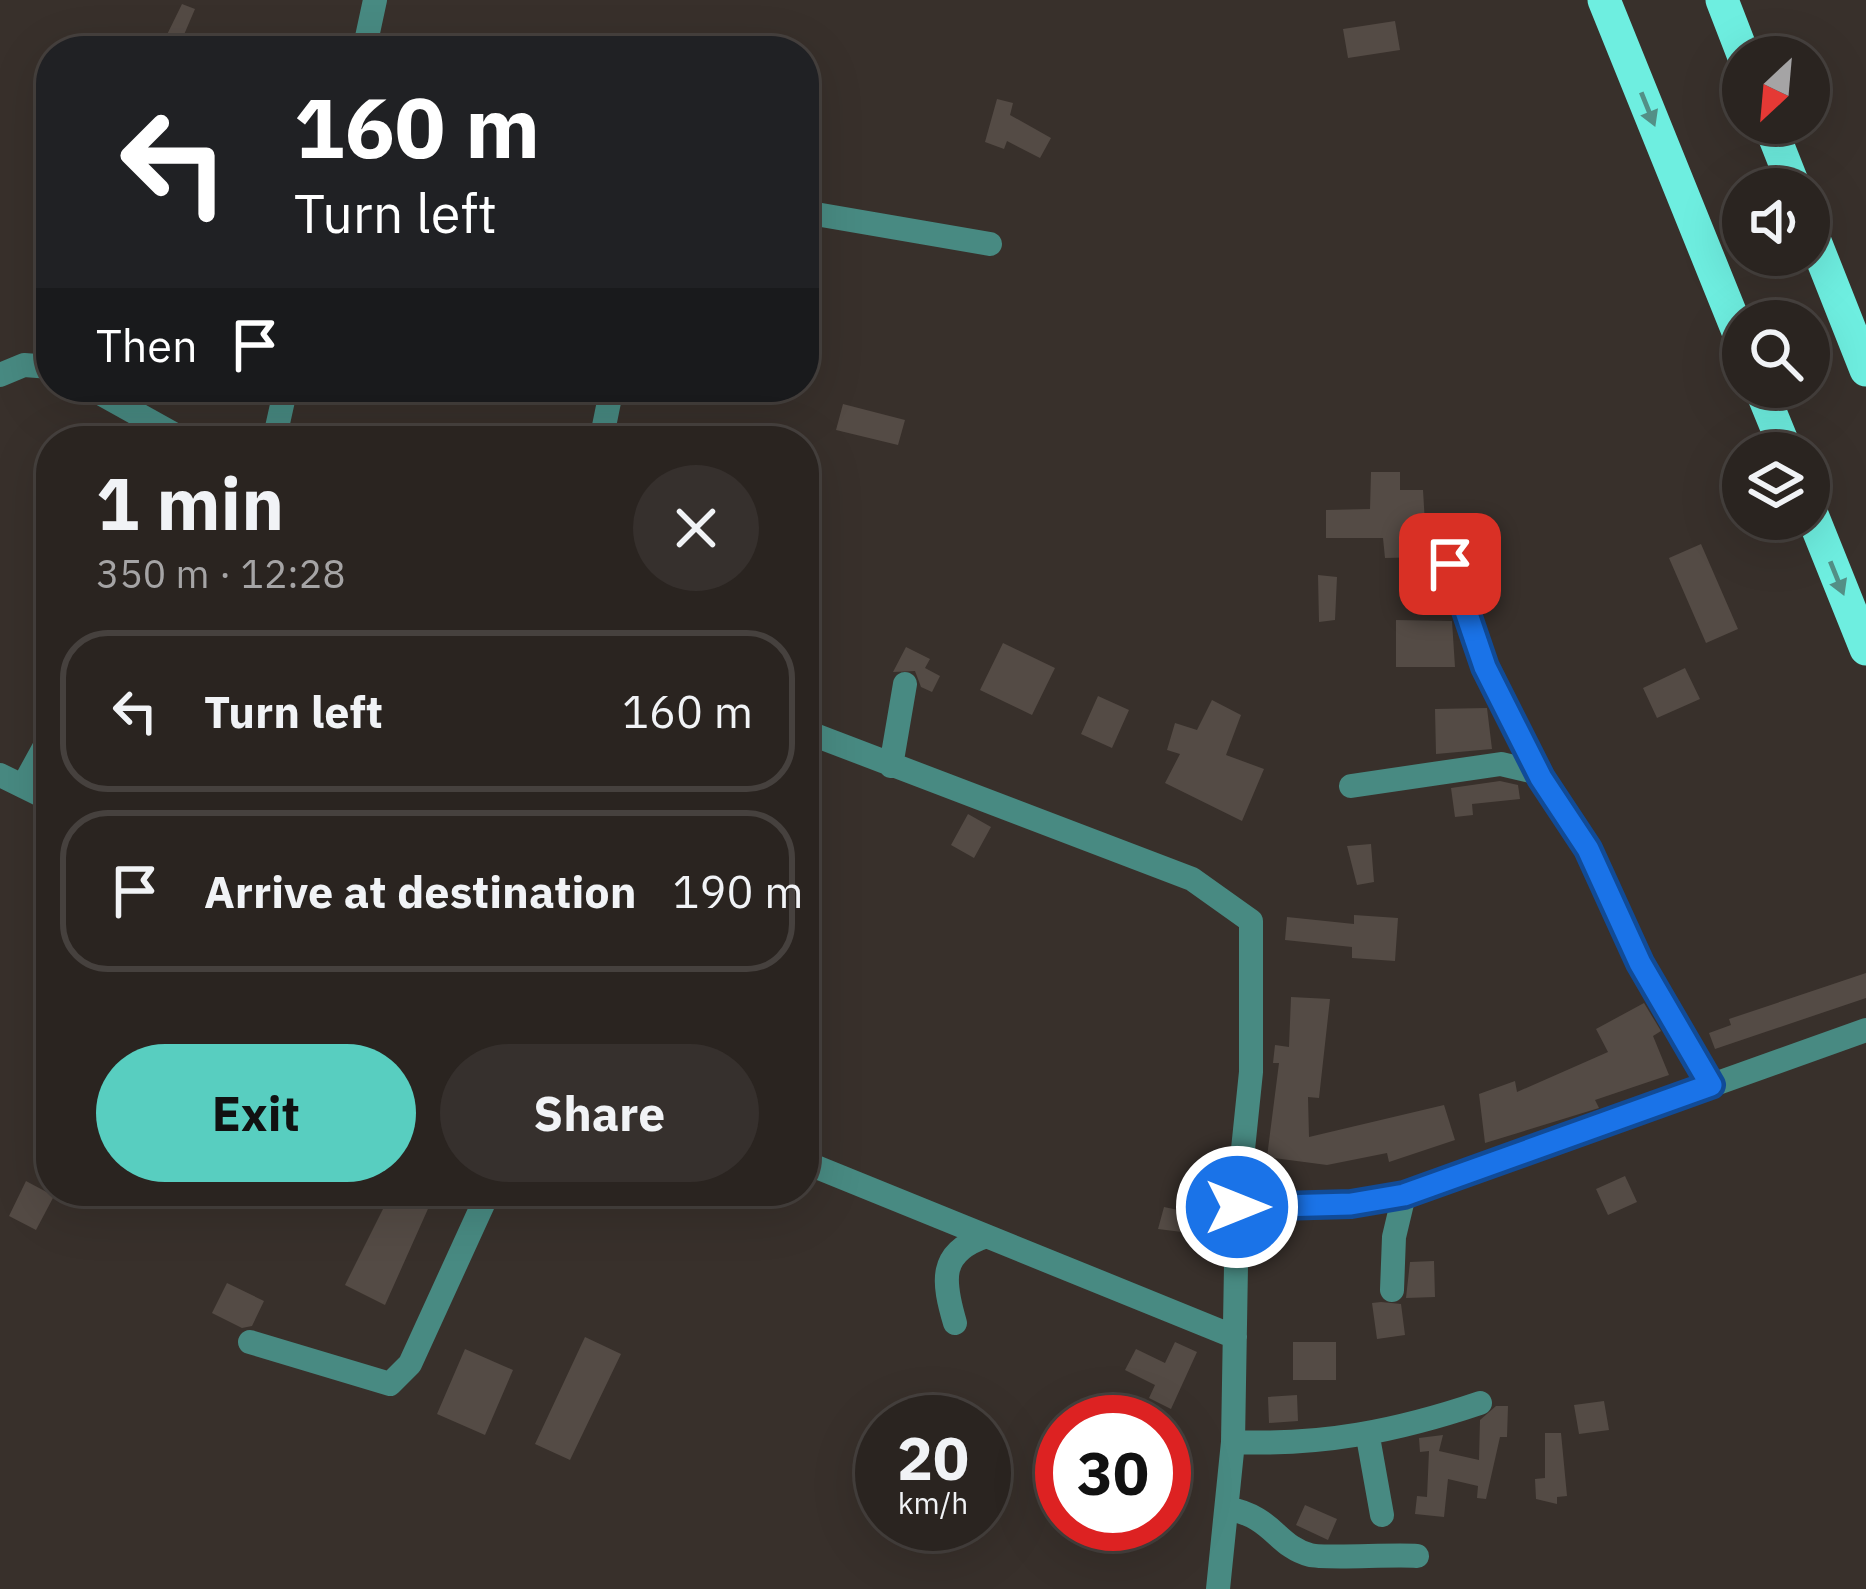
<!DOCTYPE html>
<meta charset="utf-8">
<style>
body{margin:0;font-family:"IBM Plex Sans",sans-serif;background:#36302d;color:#f1f3f6;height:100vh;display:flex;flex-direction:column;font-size:45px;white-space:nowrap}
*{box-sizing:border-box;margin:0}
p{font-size:39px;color:#a5a4a5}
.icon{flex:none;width:66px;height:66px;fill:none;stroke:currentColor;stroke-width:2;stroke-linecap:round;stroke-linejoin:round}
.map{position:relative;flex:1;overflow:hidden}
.drawer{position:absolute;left:36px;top:426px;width:783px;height:780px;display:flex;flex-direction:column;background:#2a2420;border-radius:48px;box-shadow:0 12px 48px #0002,0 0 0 3px #46413e}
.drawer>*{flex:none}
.top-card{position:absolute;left:36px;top:36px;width:783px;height:366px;border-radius:48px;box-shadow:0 12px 48px #0002,0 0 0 3px #46413e;background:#202124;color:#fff;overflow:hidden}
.needle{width:78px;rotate:206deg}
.buttons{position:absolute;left:1722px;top:36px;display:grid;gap:24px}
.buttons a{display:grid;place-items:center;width:108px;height:108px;border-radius:50%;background:#2a2420;box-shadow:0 12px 48px #0002,0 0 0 3px #46413e;font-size:60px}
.speed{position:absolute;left:855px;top:1395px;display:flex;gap:24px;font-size:60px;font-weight:700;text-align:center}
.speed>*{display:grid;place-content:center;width:156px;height:156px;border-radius:50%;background:#2a2420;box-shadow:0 12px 48px #0002,0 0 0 3px #46413e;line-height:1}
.speed small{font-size:30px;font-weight:400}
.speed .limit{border:18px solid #d22;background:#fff;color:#111}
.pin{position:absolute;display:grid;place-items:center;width:102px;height:102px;color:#fff;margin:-51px;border-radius:24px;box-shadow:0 6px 18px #0006}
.me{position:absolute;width:132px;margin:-66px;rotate:90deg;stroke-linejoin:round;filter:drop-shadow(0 0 9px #0008)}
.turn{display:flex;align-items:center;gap:42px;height:252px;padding:0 60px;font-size:54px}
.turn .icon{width:156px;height:156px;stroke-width:2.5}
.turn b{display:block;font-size:84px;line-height:102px}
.then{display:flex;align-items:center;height:114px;padding:0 60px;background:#0003;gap:24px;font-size:45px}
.round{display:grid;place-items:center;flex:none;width:126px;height:126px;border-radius:63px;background:#36302d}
.overview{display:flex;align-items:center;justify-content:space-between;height:204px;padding:0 60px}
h1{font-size:72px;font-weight:800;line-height:90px}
.cta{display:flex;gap:24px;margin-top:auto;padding:24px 60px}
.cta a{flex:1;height:138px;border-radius:72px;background:#58cec0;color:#111;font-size:48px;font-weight:800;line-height:138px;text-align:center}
.cta a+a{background:#36302d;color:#f1f3f6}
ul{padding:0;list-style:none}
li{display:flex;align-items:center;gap:36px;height:162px;margin:0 24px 18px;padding:0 36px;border:6px solid #46413e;border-radius:48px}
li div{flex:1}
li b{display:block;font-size:45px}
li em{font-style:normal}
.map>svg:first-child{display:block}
.building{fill:#544b45}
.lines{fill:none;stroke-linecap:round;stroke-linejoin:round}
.minor{stroke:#488a82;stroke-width:24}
.trunk{stroke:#6eeee0;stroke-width:33}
.oneway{fill:#538f86}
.route-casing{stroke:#114b97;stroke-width:30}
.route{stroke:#1a73e8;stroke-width:21}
</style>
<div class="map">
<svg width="1866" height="1589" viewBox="0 0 1866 1589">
<rect width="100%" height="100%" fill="#38302b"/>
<path class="building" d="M182,4L195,9L177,51H159Z
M1395,21L1400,50L1348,58L1343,29Z
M997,99L1013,103L1010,115L1051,138L1040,158L1007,141L1004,149L985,142Z
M843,404L905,420L898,445L836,430Z
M1371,472H1400V490H1423L1427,557L1385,558L1383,538H1326V510L1370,509Z
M1701,544L1738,629L1706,643L1669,558Z
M1318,575L1337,577L1335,620L1319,622Z
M1396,620L1452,621L1455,667H1396Z
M1003,643L1055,668L1032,715L980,690Z
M906,647L930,659L925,668L940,676L932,692L921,687L915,671L893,672Z
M1685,668L1700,699L1657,718L1643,688Z
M1098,696L1129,710L1112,748L1081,734Z
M1212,700L1241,715L1226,755L1264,769L1242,821L1165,783L1180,754L1167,750L1175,723L1197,730Z
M1487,708L1492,749L1436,754L1435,709Z
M1500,781L1518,785L1520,799L1472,804L1473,815L1455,817L1451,788Z
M968,814L991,827L974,858L951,845Z
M1371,844L1374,882L1357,885L1347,846Z
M1354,915L1398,918L1395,961L1352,958V947L1285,940L1287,917L1354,924Z
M1866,973V998L1715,1049L1709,1033L1731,1025L1729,1019Z
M1291,997L1330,999L1319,1098L1308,1097L1309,1137L1444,1105L1455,1140L1389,1162L1387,1153L1327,1165L1267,1157L1279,1063H1273L1275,1045L1289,1047Z
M1644,1003L1661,1031L1653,1036L1669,1075L1595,1100L1599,1108L1485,1143L1479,1094L1515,1081L1517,1092L1608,1052L1596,1029Z
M1625,1176L1637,1202L1608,1215L1596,1189Z
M26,1181L54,1196L36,1230L9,1216Z
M392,1191H436L385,1305L345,1285Z
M1164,1207L1216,1218L1214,1236L1158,1229Z
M1434,1261L1435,1297L1406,1298L1410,1262Z
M227,1283L264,1301L252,1326L242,1328L212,1313Z
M1381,1302L1401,1304L1405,1335L1377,1339L1372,1303Z
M585,1337L621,1354L570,1460L535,1444Z
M1175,1342L1197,1352L1171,1409L1149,1398L1155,1385L1125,1370L1136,1349L1165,1363Z
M1293,1342H1336V1380H1293Z
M465,1349L513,1370L485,1435L437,1414Z
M1297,1395L1298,1421L1269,1423L1268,1397Z
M1604,1401L1609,1430L1579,1434L1574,1405Z
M1496,1406H1508L1507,1437H1500L1486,1499L1477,1498L1478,1486L1448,1479L1444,1517L1415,1514L1417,1496L1427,1497L1429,1451L1420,1452L1419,1438L1443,1435L1439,1451L1479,1460L1480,1420Z
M1545,1433H1561L1567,1496L1557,1497V1504L1536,1499L1535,1479L1545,1478Z
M1305,1505L1337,1519L1328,1540L1296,1525Z"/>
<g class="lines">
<path class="minor" d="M364,51L375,0
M804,212L990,244
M0,375L24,365L51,367
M89,387L186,441
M274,441L286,387
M601,441L612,387
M1438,530L1485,667L1541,778L1588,849L1640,963L1711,1085
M804,731L1192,879L1251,921V1072L1237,1207L1350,1204L1404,1195L1866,1030
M891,766L905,684
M0,775L51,800
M23,786L51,735
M1351,786L1501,764L1539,773
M804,1162L1235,1337
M1392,1290L1394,1237L1404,1195
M955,1323C943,1282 938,1253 984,1237
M250,1342L390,1384L410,1364L489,1191
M1368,1437L1382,1515
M1233,1442C1321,1446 1397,1431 1480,1403
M1227,1508C1274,1517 1276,1546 1310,1555C1325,1559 1393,1554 1417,1556
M1218,1589L1233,1442L1237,1207"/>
<path class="trunk" d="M1604,0L1743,344
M1722,0L1744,57
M1769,123L1795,189
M1809,226L1866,370
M1760,387L1787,453
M1809,507L1866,649"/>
</g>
<defs><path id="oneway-solid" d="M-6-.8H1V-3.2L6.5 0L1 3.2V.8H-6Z" transform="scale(3)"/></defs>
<g class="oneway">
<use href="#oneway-solid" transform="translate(1648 109) rotate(68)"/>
<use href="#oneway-solid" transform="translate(1837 578) rotate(68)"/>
</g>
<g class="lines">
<defs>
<path id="route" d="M1237,1207L1351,1204L1404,1195L1711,1085L1640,963L1588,849L1541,778L1485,667L1450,564"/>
</defs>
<use href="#route" class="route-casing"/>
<use href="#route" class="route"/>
</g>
</svg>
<div class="buttons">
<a><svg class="needle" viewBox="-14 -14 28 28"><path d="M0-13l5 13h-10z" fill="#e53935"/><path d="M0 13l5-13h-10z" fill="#a5a4a5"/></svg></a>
<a><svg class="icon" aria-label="sound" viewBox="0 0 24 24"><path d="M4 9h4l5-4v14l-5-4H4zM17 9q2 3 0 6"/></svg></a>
<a><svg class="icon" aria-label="search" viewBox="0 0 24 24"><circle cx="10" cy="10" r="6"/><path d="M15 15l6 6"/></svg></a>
<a><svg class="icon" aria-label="layers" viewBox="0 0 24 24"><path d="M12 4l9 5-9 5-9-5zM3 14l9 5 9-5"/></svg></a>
</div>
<div class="speed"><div>20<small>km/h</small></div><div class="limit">30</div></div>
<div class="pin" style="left:1450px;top:564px;background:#d93025"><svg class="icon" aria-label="arrive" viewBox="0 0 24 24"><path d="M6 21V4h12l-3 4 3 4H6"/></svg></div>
<svg class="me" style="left:1237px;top:1207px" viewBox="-20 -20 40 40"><circle r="17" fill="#1a73e8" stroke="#fff" stroke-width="3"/><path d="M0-11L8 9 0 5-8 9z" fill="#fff"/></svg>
<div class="top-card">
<div class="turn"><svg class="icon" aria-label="left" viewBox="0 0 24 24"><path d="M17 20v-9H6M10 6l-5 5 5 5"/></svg><div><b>160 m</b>Turn left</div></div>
<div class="then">Then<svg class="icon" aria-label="arrive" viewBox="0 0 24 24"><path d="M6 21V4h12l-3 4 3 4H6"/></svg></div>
</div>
<section class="drawer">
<div class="overview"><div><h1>1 min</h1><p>350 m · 12:28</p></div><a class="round"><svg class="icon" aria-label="close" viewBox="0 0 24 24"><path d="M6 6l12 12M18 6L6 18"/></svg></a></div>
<ul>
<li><svg class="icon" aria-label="left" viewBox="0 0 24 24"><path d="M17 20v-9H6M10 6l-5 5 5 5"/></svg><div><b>Turn left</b></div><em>160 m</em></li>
<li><svg class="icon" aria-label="arrive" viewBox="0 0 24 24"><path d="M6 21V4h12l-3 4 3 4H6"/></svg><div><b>Arrive at destination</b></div><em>190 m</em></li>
</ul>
<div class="cta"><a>Exit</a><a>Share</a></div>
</section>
</div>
